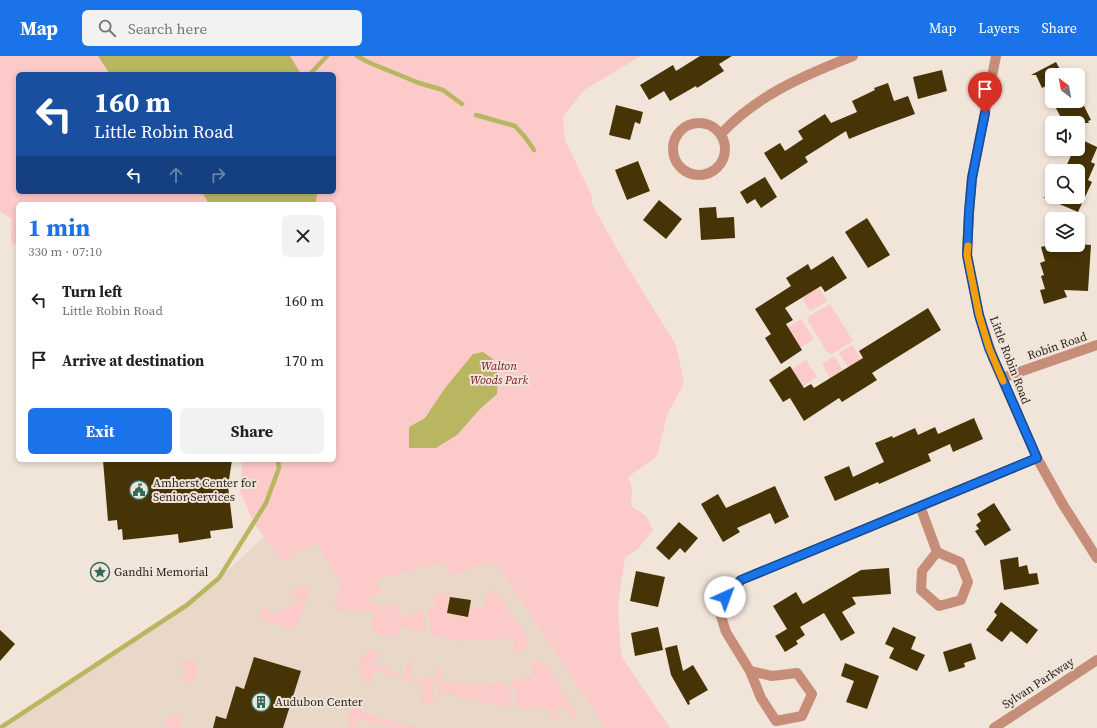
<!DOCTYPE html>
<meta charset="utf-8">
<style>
body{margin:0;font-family:"Source Serif 4",serif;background:#f2f2f2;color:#202124;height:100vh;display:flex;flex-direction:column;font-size:15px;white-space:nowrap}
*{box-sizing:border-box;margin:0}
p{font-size:13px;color:#757577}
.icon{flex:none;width:22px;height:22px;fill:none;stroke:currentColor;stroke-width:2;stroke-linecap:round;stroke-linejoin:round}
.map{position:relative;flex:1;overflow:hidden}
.details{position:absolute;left:16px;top:146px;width:320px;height:260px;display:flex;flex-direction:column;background:#fff;border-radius:6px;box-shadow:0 2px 6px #0003}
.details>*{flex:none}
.banner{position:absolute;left:16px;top:16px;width:320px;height:122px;border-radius:6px;box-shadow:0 2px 6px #0003;background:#1a4fa0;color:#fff;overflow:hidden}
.needle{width:26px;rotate:328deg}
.controls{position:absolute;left:1045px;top:12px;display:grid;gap:8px}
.controls a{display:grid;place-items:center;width:40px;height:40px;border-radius:6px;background:#fff;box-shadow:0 2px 6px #0003;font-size:20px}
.pin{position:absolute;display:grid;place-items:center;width:34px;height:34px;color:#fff;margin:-41px -17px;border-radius:50% 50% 50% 0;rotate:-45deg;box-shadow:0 0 4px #0007}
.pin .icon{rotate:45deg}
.me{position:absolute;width:44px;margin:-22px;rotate:43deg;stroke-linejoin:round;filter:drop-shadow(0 0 3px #0008)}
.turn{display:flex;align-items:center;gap:14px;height:84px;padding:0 12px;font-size:18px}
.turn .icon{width:52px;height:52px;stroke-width:2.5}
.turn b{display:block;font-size:28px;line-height:34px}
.lanes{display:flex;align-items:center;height:38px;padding:0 12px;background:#0003;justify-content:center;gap:20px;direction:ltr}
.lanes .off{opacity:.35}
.round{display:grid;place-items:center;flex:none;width:42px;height:42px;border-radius:6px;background:#f2f2f2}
.overview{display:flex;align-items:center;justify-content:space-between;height:68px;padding:0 12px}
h1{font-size:24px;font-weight:700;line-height:30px;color:#1a73e8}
.cta{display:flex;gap:8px;margin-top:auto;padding:8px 12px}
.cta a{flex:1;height:46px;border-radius:6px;background:#1a73e8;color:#fff;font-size:16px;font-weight:700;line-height:46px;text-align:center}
.cta a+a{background:#f2f2f2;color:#202124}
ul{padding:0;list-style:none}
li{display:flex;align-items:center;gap:12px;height:60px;padding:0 12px}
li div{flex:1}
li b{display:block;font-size:15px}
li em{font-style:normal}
header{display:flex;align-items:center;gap:24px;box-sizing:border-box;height:56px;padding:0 20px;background:#1a73e8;color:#fff}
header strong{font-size:19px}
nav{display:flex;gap:22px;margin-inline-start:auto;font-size:14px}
.search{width:280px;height:36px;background:#f2f2f2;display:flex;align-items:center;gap:10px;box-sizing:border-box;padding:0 14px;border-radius:6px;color:#757577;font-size:15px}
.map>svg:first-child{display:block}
.built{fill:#e9d7c7}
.green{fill:#fccac8;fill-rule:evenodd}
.water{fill:#b9b661}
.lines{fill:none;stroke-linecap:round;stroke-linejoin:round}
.stream{stroke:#b9b661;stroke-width:4.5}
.building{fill:#463406}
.minor{stroke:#c68e78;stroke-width:10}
.route-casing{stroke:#114b97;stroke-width:10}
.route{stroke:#1a73e8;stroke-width:7}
.slow{stroke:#f59e0b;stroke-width:7}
.labels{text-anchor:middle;stroke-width:4;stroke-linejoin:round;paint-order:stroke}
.street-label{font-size:12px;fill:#292521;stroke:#f1e4d9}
.park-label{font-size:12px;font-style:italic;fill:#7b1320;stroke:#f1e4d9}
.poi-label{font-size:12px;fill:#292521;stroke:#f1e4d9;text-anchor:start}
</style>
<header>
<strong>Map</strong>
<div class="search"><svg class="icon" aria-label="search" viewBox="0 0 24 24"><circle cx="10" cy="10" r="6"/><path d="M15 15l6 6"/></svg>Search here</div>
<nav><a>Map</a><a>Layers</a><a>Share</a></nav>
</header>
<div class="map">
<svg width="1097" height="672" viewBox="0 0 1097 672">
<rect width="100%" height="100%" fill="#f1e4d9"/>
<path class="built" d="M308,441L489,496L606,672H0L187,549L219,522Z"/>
<path class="green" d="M0,0H641L584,34L563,61L565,84L592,140V148L619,197L676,289L684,327L667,359L657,400L628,421L632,432L631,450L646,460L653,474L638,493L625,501L618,549L621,600L670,672H606L497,508H488L450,519L446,506L377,523L381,536L365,544L382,550L393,547L396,548L399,561L424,555V565L427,578L401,570L397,582L376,579L371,568L376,555H347L334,551L341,527L316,486L283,506L254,467L240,436L242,404H334V148H18V190L13,188L11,185L12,163L0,155ZM18,18H334V136H18Z
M819,232L827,245L810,255L802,242Z
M830,248L853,285L832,298L827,296L808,265L809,260Z
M801,263L814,283L800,291L788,271Z
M852,289L861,303L848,311L839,297Z
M834,300L843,314L830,322L822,308Z
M806,304L817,321L803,330L792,313Z
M300,530L307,532L308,537L297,570C287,574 273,566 263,563L261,558L262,554L266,551L272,561L298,545L292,535Z
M495,533L529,585C529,593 521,596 514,596L513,582L459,585L432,579L427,554L436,552L433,540L439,537L448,538L450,541L447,557L468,561L470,551L483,553L487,536Z
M373,594L380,595L375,609L404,619L409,604L414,606L410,621L425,626L428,620L433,621V649L420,645L424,630L375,614L370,628L364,625L358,613L362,599L368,595Z
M188,603L193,604L197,610C196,618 197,628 186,626L182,619L187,616L180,606Z
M540,605L544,607L577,658V660L572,663L570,661L569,652L557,653L558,665H551L552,653L516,652L515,635L509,625L533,620L531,609L535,606Z
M436,610L440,611L441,614L440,626L478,629L503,626L511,637L512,651L465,643L443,636L440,644L435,614Z
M357,641L364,642L365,644L361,656L415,672H389L359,663L356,672H350L347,664Z
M177,658C183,662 182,665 180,672H170L166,665L167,662Z"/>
<path class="water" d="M98,0H290L301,18H110Z
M202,136H317L316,148H209Z
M483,296L494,304L498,321L497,338L479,354L457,379L436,392H409V371L425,362L445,332L473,298Z"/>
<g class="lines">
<path class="stream" d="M357,0L370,7L419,27L443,34L462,48
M310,18L327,0
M476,59L515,70L525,81L534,94
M0,672L187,549L219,522L266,447L279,412L278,404"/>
</g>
<path class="building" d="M700,0H732L719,8L724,15L697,32L696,30L670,45L664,35L649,44L640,29L673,9L676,15Z
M1056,6L1063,19H1052V27L1042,32L1036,19H1031Z
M942,14L947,35L918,43L913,21Z
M888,27L894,45L908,40L915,58L876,72L849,83L846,75L805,101L808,106L781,124L764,97L780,87L785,95L803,83L798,75L825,58L831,67L857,56L852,45L875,34L874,32Z
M1078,38L1091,64L1088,65L1089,67H1084L1078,70V67H1064L1052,45H1077L1078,47Z
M616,49L643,56L640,68L635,66L630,84L609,79Z
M1078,82L1097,91V92L1091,106L1095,108L1088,124L1092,126L1078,156L1043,141H1078V115H1064L1074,93H1078Z
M638,105L650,135L627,144L615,114Z
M765,121L777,141L761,152L755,143L747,148L740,136Z
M659,144L682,163L666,183L643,164Z
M716,151L717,162L734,161L735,182L701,184L699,152Z
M867,162L890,199L868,212L845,176Z
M1078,188L1091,189L1088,235L1064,234L1067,241L1044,248L1040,234L1045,233L1041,220L1044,219L1040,207L1045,205L1041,191L1049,189H1078Z
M833,200L847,222L825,236L821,230L785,252L793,264L786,268L802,294L781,308L765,282L771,278L755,253L791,230L786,222L808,208L811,214Z
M928,252L941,274L872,317L877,324L842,346L839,342L804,365L790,342L783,346L769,324L790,310L804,332L811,328L814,332L863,302L859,295Z
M974,362L983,383L953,396L950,388L928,398L931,405L879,428L878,426L835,445L824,421L849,410L853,421L884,406L875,387L892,380L893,382L915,372L918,379L935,371L938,378Z
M103,404H232L228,430L233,472L210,475L211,482L179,487L178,478L123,484L122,473L118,474L117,464L108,465Z
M775,430L789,461L775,468L770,457L737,472L740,476L723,486L701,448L718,438L726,452Z
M994,447L1011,474L985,490L975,475L979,473L976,469L981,465L977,458Z
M679,466L698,482L685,497L680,492L669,504L656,492Z
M1018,501L1019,511L1027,509L1029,518L1037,517L1039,528L1004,534L1000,504Z
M889,512L891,538L852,541L856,548L842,556L855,577L841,585L824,557L800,571L805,579L796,585L798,588L785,596L775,580L787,573L773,550L796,536L803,548L861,514Z
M636,515L665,521L658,551L630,545Z
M450,541L471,544L468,561L447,557Z
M1001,546L1038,574L1027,588L1011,575L1002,586L986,574L997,559L994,556Z
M658,571L663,594L635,600L631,577Z
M893,571L916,581L911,593L925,599L917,615L889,602L894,592L885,588Z
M0,574L15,588L0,605Z
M971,587L976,603L964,607L965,611L949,616L943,596Z
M677,589L683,615L693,609L708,634L689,645L690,648L688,649L671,619L665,592Z
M254,601L301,615L283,672H213L216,660L226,663L236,630L244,633Z
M845,607L879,620L867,653L846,646L854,625L841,620Z"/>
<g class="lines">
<path class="minor" d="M996,0L972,122L969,156L967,199L979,259L993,302L1037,402L1062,447L1097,502
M673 93a26 26 0 1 1 52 0a26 26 0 1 1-52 0Z
M721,78C757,39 805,19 853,0
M1002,322L1097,289
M920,450L937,496L960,506L968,526L961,544L939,550L921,534L922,515L937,496
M750,615L772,620L797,617L812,638L802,660L776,665L761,642L750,615L726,576L720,557L725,541L741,524L1037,402
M994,672L1097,604"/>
</g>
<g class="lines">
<defs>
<path id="route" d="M725,541L741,524L1037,402L989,292L979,259L967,199L969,156L972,122L985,57"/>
</defs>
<use href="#route" class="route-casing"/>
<use href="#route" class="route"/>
<path class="slow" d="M968,190L967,199L979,259L989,292L1003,325"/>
</g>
<defs>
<symbol id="civic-ring" viewBox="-11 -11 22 22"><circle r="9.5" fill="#f1e4d9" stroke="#2d6d5a" stroke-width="1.5"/><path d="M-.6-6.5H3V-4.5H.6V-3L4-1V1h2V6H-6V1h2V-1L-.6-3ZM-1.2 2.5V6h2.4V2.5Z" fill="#2d6d5a"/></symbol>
<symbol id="sight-ring" viewBox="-11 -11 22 22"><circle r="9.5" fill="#f1e4d9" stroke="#2d6d5a" stroke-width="1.5"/><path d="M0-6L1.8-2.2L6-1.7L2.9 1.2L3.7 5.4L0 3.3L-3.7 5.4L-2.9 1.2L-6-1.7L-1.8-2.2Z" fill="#2d6d5a"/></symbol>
<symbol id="building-ring" viewBox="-11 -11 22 22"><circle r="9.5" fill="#f1e4d9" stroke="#2d6d5a" stroke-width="1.5"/><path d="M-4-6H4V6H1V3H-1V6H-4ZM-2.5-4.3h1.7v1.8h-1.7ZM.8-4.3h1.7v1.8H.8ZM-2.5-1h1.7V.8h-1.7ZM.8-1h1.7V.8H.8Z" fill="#2d6d5a"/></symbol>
</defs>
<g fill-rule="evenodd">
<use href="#civic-ring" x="128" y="423" width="22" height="22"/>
<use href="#sight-ring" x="89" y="505" width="22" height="22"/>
<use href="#building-ring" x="250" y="635" width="22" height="22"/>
</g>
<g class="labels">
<g class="street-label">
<text transform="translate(1057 290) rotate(-19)" y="4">Robin Road</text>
<text transform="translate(1010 304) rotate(69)" y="4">Little Robin Road</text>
<text transform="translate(1038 627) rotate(-33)" y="4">Sylvan Parkway</text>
</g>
<g class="park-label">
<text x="499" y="314">Walton<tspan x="499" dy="14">Woods Park</tspan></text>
</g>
<g class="poi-label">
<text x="153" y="431">Amherst Center for<tspan x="153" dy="14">Senior Services</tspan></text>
<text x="114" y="520">Gandhi Memorial</text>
<text x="275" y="650">Audubon Center</text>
</g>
</g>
</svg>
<div class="controls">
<a><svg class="needle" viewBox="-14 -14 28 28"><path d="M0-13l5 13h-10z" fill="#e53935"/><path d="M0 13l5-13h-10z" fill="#757577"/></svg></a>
<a><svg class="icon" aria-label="sound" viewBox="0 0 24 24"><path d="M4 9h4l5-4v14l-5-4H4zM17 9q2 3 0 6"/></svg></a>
<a><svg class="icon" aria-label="search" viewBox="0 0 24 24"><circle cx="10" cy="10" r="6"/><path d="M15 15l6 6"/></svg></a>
<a><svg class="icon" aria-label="layers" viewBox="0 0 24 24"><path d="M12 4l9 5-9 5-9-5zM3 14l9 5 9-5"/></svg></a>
</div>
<div class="pin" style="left:985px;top:57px;background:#d93025"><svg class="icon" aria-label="arrive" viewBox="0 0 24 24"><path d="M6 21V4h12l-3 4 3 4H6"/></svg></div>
<svg class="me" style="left:725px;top:541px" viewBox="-20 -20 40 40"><circle r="19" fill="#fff"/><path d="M0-13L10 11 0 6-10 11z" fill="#1a73e8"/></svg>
<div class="banner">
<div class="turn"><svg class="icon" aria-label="left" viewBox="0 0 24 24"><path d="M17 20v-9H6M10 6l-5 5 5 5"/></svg><div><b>160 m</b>Little Robin Road</div></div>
<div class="lanes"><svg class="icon" aria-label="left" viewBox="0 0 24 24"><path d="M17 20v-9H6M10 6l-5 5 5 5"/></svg><svg class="icon off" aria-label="ahead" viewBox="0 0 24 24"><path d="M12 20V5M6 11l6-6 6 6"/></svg><svg class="icon off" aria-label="right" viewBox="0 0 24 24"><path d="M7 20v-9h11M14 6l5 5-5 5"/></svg></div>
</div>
<section class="details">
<div class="overview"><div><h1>1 min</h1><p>330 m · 07:10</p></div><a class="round"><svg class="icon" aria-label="close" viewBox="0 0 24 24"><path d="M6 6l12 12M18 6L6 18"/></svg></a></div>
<ul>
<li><svg class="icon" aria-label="left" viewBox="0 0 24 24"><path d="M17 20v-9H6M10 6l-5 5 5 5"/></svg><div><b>Turn left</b><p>Little Robin Road</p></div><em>160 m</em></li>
<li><svg class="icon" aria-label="arrive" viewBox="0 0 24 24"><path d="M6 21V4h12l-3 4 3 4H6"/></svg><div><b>Arrive at destination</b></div><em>170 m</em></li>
</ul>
<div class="cta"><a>Exit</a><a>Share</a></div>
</section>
</div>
